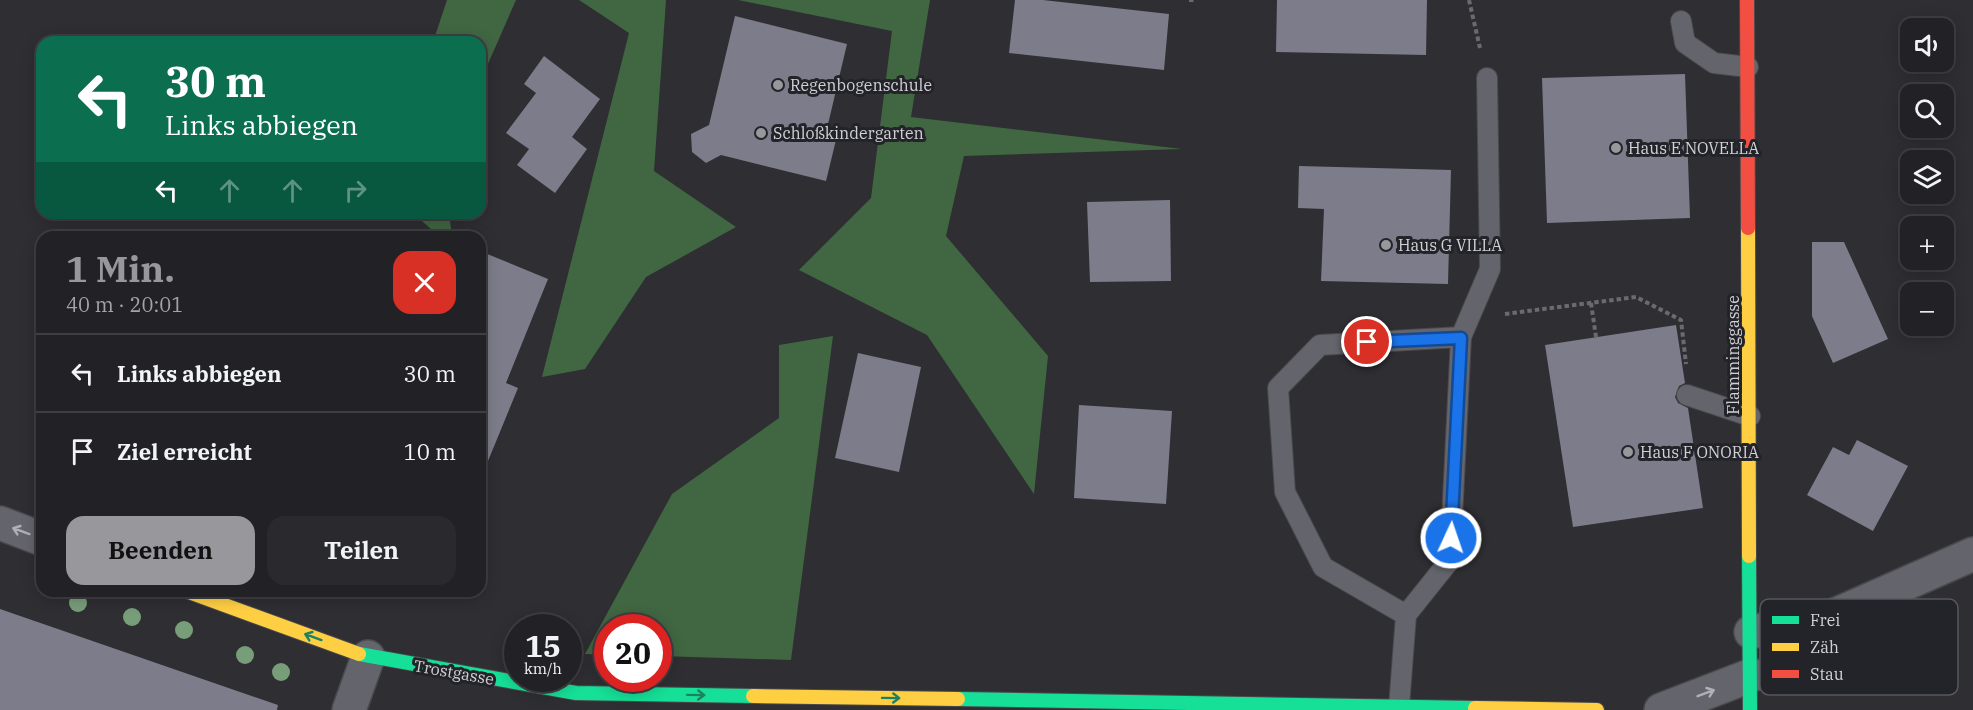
<!DOCTYPE html>
<html lang="de">
<meta charset="utf-8">
<style>
body{margin:0;font-family:"IBM Plex Serif",serif;background:#2a2a2e;color:#f1f3f6;height:100vh;display:flex;flex-direction:column;font-size:22px;white-space:nowrap}
*{box-sizing:border-box;margin:0}
p{font-size:20px;color:#a2a4a7}
.icon{flex:none;width:33px;height:33px;fill:none;stroke:currentColor;stroke-width:2;stroke-linecap:round;stroke-linejoin:round}
.map{position:relative;flex:1;overflow:hidden}
.panel{position:absolute;left:36px;top:231px;width:450px;height:366px;display:flex;flex-direction:column;background:#222226;border-radius:18px;box-shadow:0 3px 15px #0003,0 0 0 2px #3f3f43}
.panel>*{flex:none}
.guide{position:absolute;left:36px;top:36px;width:450px;height:183px;border-radius:18px;box-shadow:0 3px 15px #0003,0 0 0 2px #3f3f43;background:#0b6e4f;color:#fff;overflow:hidden}
.fabs{position:absolute;left:1900px;top:18px;display:grid;gap:12px}
.fabs a{display:grid;place-items:center;width:54px;height:54px;border-radius:12px;background:#222226;box-shadow:0 3px 15px #0003,0 0 0 2px #3f3f43;font-size:30px}
.speed{position:absolute;left:504px;top:614px;display:flex;gap:12px;font-size:30px;font-weight:700;text-align:center}
.speed>*{display:grid;place-content:center;width:78px;height:78px;border-radius:50%;background:#222226;box-shadow:0 3px 15px #0003,0 0 0 2px #3f3f43;line-height:1}
.speed small{font-size:15px;font-weight:400}
.speed .limit{border:9px solid #d22;background:#fff;color:#111}
.pin{position:absolute;display:grid;place-items:center;width:51px;height:51px;color:#fff;margin:-26px;border:3px solid #fff;border-radius:50%;box-shadow:0 2px 6px #0007}
.me{position:absolute;width:66px;margin:-33px;rotate:3deg;stroke-linejoin:round;filter:drop-shadow(0 0 4px #0008)}
.turn{display:flex;align-items:center;gap:21px;height:126px;padding:0 30px;font-size:27px}
.turn .icon{width:78px;height:78px;stroke-width:2.5}
.turn b{display:block;font-size:42px;line-height:51px}
.lanes{display:flex;align-items:center;height:57px;padding:0 30px;background:#0003;justify-content:center;gap:30px;direction:ltr}
.lanes .off{opacity:.35}
.round{display:grid;place-items:center;flex:none;width:63px;height:63px;border-radius:18px;background:#2a2a2e}
.head{display:flex;align-items:center;justify-content:space-between;height:102px;padding:0 30px}
h1{font-size:36px;font-weight:700;line-height:45px;color:#97979c}
.button{display:flex;gap:12px;margin-top:auto;padding:12px 30px}
.button a{flex:1;height:69px;border-radius:18px;background:#97979c;color:#111;font-size:24px;font-weight:700;line-height:69px;text-align:center}
.button a+a{background:#2a2a2e;color:#f1f3f6}
ul{padding:0;list-style:none}
li{display:flex;align-items:center;gap:18px;height:78px;padding:0 30px;border-top:2px solid #3f3f43}
li div{flex:1}
li b{display:block;font-size:22px}
li em{font-style:normal}
.map>svg:first-child{display:block}
.forest{fill:#416642}
.building{fill:#7d7c8a}
.lines{fill:none;stroke-linecap:round;stroke-linejoin:round}
.lane-casing{stroke:#49494c;stroke-width:22}
.street-casing{stroke:#49494c;stroke-width:36}
.fast-casing{stroke:#49494c;stroke-width:16}
.slow-casing{stroke:#49494c;stroke-width:16}
.jam-casing{stroke:#49494c;stroke-width:16}
.path{stroke:#6a6a70;stroke-width:4;stroke-dasharray:4.5 3;stroke-linecap:butt}
.lane{stroke:#64646c;stroke-width:20}
.street{stroke:#64646c;stroke-width:33}
.fast{stroke:#16e098;stroke-width:14}
.slow{stroke:#ffcf43;stroke-width:14}
.jam{stroke:#f24e42;stroke-width:14}
.tree{fill:#789d79}
.oneway{stroke:#b0b0b6}
.oneway2{stroke:#1c8261}
.route-casing{stroke:#114b97;stroke-width:15}
.route{stroke:#1a73e8;stroke-width:10}
.poi-dot{fill:#97979c;stroke:#23232a;stroke-width:2}
.labels{text-anchor:middle;stroke-width:6;stroke-linejoin:round;paint-order:stroke}
.poi-label{font-size:16px;fill:#d0d0d5;stroke:#23232a;text-anchor:start}
.street-label{font-size:16px;fill:#d0d0d5;stroke:#23232a}
.key{fill:#23232a;stroke:#57575d;stroke-width:1.5}
.key-label{font-size:16px;fill:#d0d0d5}
</style>
<div class="map">
<svg width="1973" height="710" viewBox="0 0 1973 710">
<rect width="100%" height="100%" fill="#2e2e33"/>
<path class="forest" d="M447,0H516L480,82V42H433Z
M579,0H666L654,171L736,227L646,277L585,369L542,377L629,33Z
M738,0H930L911,117L1182,149L964,156L946,236L1048,356L1034,494L927,335L799,270L871,198L892,31Z
M413,213H449L452,237H440Z
M833,336L791,660L659,656L658,627H608L607,655L585,654L672,494L779,418V345Z"/>
<path class="building" d="M1015,0H1043L1169,14L1164,70L1009,53Z
M1277,0H1427L1426,55L1276,52Z
M735,16L847,44L825,137L836,140L826,181L721,155L706,163L692,152L691,134L709,125Z
M544,56L600,99L572,137L587,149L555,193L517,165L529,149L506,133L536,93L524,84Z
M1685,74L1690,218L1547,223L1542,78Z
M1299,166L1451,170L1448,284L1321,281L1324,209L1298,208Z
M1170,200L1171,281L1090,282L1087,202Z
M1812,242H1844L1888,339L1833,363L1812,316Z
M480,251L548,279L506,383L518,388L481,478Z
M1676,325L1685,383L1679,386L1675,397L1678,403L1688,408L1703,508L1573,527L1545,345Z
M858,353L921,367L899,472L835,458Z
M1079,405L1172,411L1166,504L1074,498Z
M1857,440L1908,466L1873,531L1807,495L1833,447L1849,455Z
M0,609L278,705L277,710H0Z"/>
<g class="lines">
<defs>
<path id="lane" d="M1681,21L1685,43L1714,63L1748,67
M1687,395L1750,416
M1406,615L1450,560L1461,337L1490,269L1487,78
M1399,707L1406,615L1323,567L1285,492L1278,388L1320,345L1461,337"/>
<path id="street" d="M0,523L42,539
M1751,632L1828,618L1973,554
M349,710L368,657
M1661,710L1752,675"/>
<path id="fast" d="M1749,556L1750,710
M359,654L576,693L753,696
M958,699L1475,708"/>
<path id="slow" d="M1748,228L1749,556
M186,591L359,654
M753,696L958,699
M1475,708L1597,710"/>
<path id="jam" d="M1747,0L1748,228"/>
</defs>
<use href="#lane" class="lane-casing"/>
<use href="#street" class="street-casing"/>
<use href="#fast" class="fast-casing"/>
<use href="#slow" class="slow-casing"/>
<use href="#jam" class="jam-casing"/>
<path class="path" d="M1189,0H1196
M1469,0L1480,48
M1591,303L1596,337
M1505,314L1636,297L1681,320L1686,364"/>
<use href="#lane" class="lane"/>
<use href="#street" class="street"/>
<use href="#fast" class="fast"/>
<use href="#slow" class="slow"/>
<use href="#jam" class="jam"/>
</g>
<g class="tree">
<circle cx="78" cy="603" r="9"/>
<circle cx="132" cy="617" r="9"/>
<circle cx="184" cy="630" r="9"/>
<circle cx="245" cy="655" r="9"/>
<circle cx="281" cy="672" r="9"/>
</g>
<defs><path id="oneway-shaft" d="M-6 0H5M1.5-3L5.5 0L1.5 3" fill="none" stroke-width="1.6" stroke-linecap="round" stroke-linejoin="round" transform="scale(1.5)"/></defs>
<g class="oneway">
<use href="#oneway-shaft" transform="translate(21 531) rotate(-160)"/>
<use href="#oneway-shaft" transform="translate(1706 693) rotate(-21)"/>
</g>
<g class="oneway2">
<use href="#oneway-shaft" transform="translate(313 637) rotate(-160)"/>
<use href="#oneway-shaft" transform="translate(696 695) rotate(1)"/>
<use href="#oneway-shaft" transform="translate(891 698) rotate(1)"/>
</g>
<g class="lines">
<defs>
<path id="route" d="M1367,342L1461,338L1451,538"/>
</defs>
<use href="#route" class="route-casing"/>
<use href="#route" class="route"/>
</g>
<g class="poi-dot">
<circle cx="778" cy="85" r="6"/>
<circle cx="761" cy="133" r="6"/>
<circle cx="1616" cy="148" r="6"/>
<circle cx="1386" cy="245" r="6"/>
<circle cx="1628" cy="452" r="6"/>
</g>
<g class="labels">
<g class="poi-label">
<text x="790" y="91">Regenbogenschule</text>
<text x="773" y="139">Schloßkindergarten</text>
<text x="1628" y="154">Haus E NOVELLA</text>
<text x="1398" y="251">Haus G VILLA</text>
<text x="1640" y="458">Haus F ONORIA</text>
</g>
<g class="street-label">
<text transform="translate(1733 355) rotate(-90)" y="6">Flamminggasse</text>
<text transform="translate(454 672) rotate(10)" y="6">Trostgasse</text>
</g>
</g>
<rect x="1760" y="599" width="198" height="96" rx="9" class="key"/>
<rect x="1772" y="616" width="27" height="8" fill="#16e098"/>
<rect x="1772" y="643" width="27" height="8" fill="#ffcf43"/>
<rect x="1772" y="670" width="27" height="8" fill="#f24e42"/>
<g class="key-label">
<text x="1810" y="626">Frei</text>
<text x="1810" y="653">Zäh</text>
<text x="1810" y="680">Stau</text>
</g>
</svg>
<div class="fabs">
<a><svg class="icon" aria-label="sound" viewBox="0 0 24 24"><path d="M4 9h4l5-4v14l-5-4H4zM17 9q2 3 0 6"/></svg></a>
<a><svg class="icon" aria-label="search" viewBox="0 0 24 24"><circle cx="10" cy="10" r="6"/><path d="M15 15l6 6"/></svg></a>
<a><svg class="icon" aria-label="layers" viewBox="0 0 24 24"><path d="M12 4l9 5-9 5-9-5zM3 14l9 5 9-5"/></svg></a>
<a>+</a>
<a>−</a>
</div>
<div class="speed"><div>15<small>km/h</small></div><div class="limit">20</div></div>
<div class="pin" style="left:1367px;top:342px;background:#d93025"><svg class="icon" aria-label="arrive" viewBox="0 0 24 24"><path d="M6 21V4h12l-3 4 3 4H6"/></svg></div>
<svg class="me" style="left:1451px;top:538px" viewBox="-20 -20 40 40"><circle r="17" fill="#1a73e8" stroke="#fff" stroke-width="3"/><path d="M0-11L8 9 0 5-8 9z" fill="#fff"/></svg>
<div class="guide">
<div class="turn"><svg class="icon" aria-label="left" viewBox="0 0 24 24"><path d="M17 20v-9H6M10 6l-5 5 5 5"/></svg><div><b>30 m</b>Links abbiegen</div></div>
<div class="lanes"><svg class="icon" aria-label="left" viewBox="0 0 24 24"><path d="M17 20v-9H6M10 6l-5 5 5 5"/></svg><svg class="icon off" aria-label="ahead" viewBox="0 0 24 24"><path d="M12 20V5M6 11l6-6 6 6"/></svg><svg class="icon off" aria-label="ahead" viewBox="0 0 24 24"><path d="M12 20V5M6 11l6-6 6 6"/></svg><svg class="icon off" aria-label="right" viewBox="0 0 24 24"><path d="M7 20v-9h11M14 6l5 5-5 5"/></svg></div>
</div>
<section class="panel">
<div class="head"><div><h1>1 Min.</h1><p>40 m · 20:01</p></div><a class="round" style="background:#d93025;color:#fff"><svg class="icon" aria-label="close" viewBox="0 0 24 24"><path d="M6 6l12 12M18 6L6 18"/></svg></a></div>
<ul>
<li><svg class="icon" aria-label="left" viewBox="0 0 24 24"><path d="M17 20v-9H6M10 6l-5 5 5 5"/></svg><div><b>Links abbiegen</b></div><em>30 m</em></li>
<li><svg class="icon" aria-label="arrive" viewBox="0 0 24 24"><path d="M6 21V4h12l-3 4 3 4H6"/></svg><div><b>Ziel erreicht</b></div><em>10 m</em></li>
</ul>
<div class="button"><a>Beenden</a><a>Teilen</a></div>
</section>
</div>
